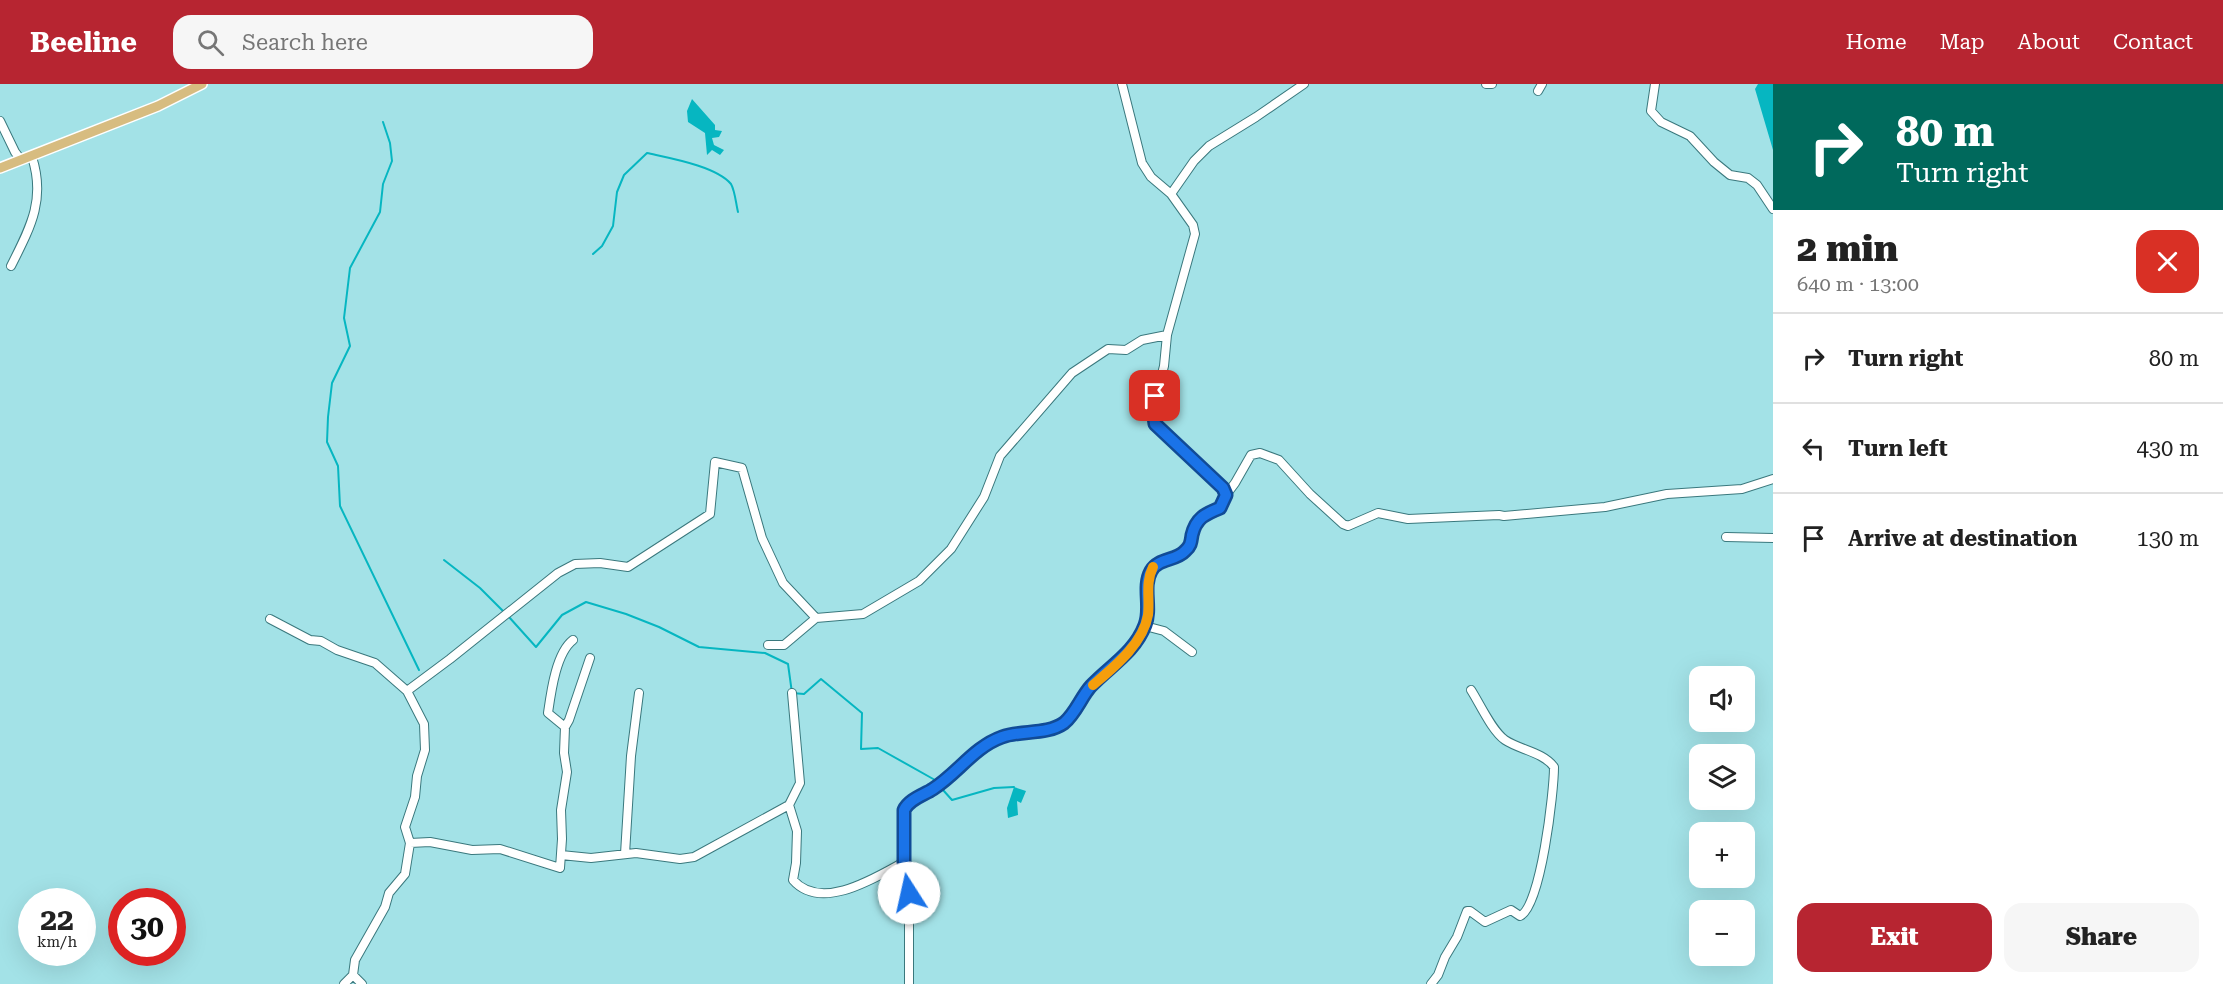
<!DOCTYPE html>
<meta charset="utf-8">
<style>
body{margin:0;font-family:"Roboto Serif",serif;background:#f6f6f6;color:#222;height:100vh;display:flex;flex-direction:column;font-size:22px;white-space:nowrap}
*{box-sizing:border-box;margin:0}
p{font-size:20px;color:#767676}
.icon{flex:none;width:33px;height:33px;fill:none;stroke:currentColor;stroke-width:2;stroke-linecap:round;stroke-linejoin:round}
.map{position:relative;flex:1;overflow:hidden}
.side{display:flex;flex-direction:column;background:#fff;width:450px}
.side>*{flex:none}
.guide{background:#00695c;color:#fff;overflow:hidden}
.fabs{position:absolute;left:1689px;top:582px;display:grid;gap:12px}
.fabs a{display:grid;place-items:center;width:66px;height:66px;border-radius:12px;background:#fff;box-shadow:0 6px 24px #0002;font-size:30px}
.speed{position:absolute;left:18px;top:804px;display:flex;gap:12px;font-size:30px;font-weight:700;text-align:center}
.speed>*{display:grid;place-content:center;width:78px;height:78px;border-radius:50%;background:#fff;box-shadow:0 6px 24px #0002;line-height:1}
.speed small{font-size:15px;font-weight:400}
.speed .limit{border:9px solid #d22;background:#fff;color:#111}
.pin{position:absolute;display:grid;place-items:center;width:51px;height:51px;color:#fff;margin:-26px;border-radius:12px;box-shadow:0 3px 9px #0006}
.me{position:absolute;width:66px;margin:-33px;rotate:350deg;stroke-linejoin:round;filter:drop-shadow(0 0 4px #0008)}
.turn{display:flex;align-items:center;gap:21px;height:126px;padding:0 24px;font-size:27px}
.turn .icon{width:78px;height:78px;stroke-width:2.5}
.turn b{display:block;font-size:42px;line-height:51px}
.round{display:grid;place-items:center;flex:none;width:63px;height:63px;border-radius:18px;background:#f6f6f6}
.head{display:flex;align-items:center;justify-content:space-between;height:102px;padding:0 24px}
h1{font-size:36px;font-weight:800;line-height:45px}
.primary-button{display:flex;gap:12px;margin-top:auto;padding:12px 24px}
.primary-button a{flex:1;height:69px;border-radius:18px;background:#b72531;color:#fff;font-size:24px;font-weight:800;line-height:69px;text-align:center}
.primary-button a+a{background:#f6f6f6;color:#222}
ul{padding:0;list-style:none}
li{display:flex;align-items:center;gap:18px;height:90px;padding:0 24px;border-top:2px solid #e0e0e0}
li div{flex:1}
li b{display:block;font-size:22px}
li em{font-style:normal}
header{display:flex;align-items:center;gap:36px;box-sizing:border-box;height:84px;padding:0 30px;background:#b72531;color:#fff}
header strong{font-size:28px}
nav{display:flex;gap:33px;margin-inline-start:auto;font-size:21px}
.search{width:420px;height:54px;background:#f6f6f6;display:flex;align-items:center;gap:15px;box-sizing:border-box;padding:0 21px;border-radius:18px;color:#767676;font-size:22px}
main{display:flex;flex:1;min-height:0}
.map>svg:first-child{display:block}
.water{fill:#06b6c1}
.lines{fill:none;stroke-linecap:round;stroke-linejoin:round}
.stream{stroke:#06b6c1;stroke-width:2}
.minor-casing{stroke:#3a787d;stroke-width:10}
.major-casing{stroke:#fff;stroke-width:12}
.minor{stroke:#fff;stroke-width:8}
.major{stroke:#d7bc80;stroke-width:9}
.route-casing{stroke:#114b97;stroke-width:15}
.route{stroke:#1a73e8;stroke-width:10}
.slow{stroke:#f59e0b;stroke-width:10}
</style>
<header>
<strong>Beeline</strong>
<div class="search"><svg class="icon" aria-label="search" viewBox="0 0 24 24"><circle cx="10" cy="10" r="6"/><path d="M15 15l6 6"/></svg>Search here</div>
<nav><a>Home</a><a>Map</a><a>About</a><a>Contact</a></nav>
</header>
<main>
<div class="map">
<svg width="1773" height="900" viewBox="0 0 1773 900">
<rect width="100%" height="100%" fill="#a3e2e7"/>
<path class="water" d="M1758,0H1773V66L1755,5Z
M692,15L715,41V46L722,47L719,53L712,54L714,61L724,66L720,71L712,66L707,71L705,49L688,38L687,27Z
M1014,703L1026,707L1021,719L1017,717L1018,731L1008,734L1007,724Z"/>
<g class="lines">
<path class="stream" d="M383,38L390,59L392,77L383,100L380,128L350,184L344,234L350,262L332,299L328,333L327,358L338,382L340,422L419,586
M593,170L602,162L613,142L617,108L624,91L647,69C669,74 716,82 731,100C735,107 736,120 738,128
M444,476L480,504L503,527
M509,533L536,563L562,531L586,518L626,530L659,543L699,563L765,569L788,580L792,609L804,610L821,595L862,629L861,665L878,664L935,696
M943,706L952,716L994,704L1014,703"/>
<defs>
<path id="minor" d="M1122,0L1142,79L1151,93L1171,110
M1486,0H1492
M1655,0L1651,27L1661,38L1690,52L1714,78L1730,91L1748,94L1757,101L1773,125
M1538,7L1542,0
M0,37L15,68L21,76
M11,182C30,144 46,116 32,73
M1226,411L1235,399L1251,371L1260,369L1279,376L1310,410L1343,440L1348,442L1378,429L1408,435L1499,431L1504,432L1605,423L1667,410L1742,405L1773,395
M1726,453L1773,454
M270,535L310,556L321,557L337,566L375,579L407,607
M1145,542L1164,547L1192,568
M768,561H784L816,534
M565,643L569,636L590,574
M789,721L797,747L796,779L793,796C821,828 875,794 904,778
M410,759L430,758L472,766L500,765L560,784L562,755L561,726L567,688L564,669L565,643L548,629C551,608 556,569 573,556
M625,770L631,672L639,609
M561,771L591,774L636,769L680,775L694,773L789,721L800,699L792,609
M353,891L362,900
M344,900L353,891L355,876L385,823L389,809L405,790L410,759L405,743L415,713L417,692L425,666L424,640L407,607L450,575L558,489L575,480L600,479L628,483L710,430L715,378L742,384L762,454L783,499L816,534L863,530L919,497L951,465L984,413L1000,372L1072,289L1108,265L1126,266L1142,256L1167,251
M909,900V809L904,778V726C909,715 924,711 933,705C958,689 974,663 1002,653C1021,646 1048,651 1064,638C1076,629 1081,613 1092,602C1110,582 1135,567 1145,540C1151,524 1140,496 1154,483C1161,475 1174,476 1183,470C1194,462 1191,448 1197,437C1203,428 1213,430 1220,423C1223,420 1224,415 1226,411L1223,404L1155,340L1153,325L1164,282L1167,251L1195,150L1193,141L1171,110L1194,77L1209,62L1256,33L1304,0
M1431,900L1438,891L1445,873L1457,853L1467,827H1470L1485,838L1511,826L1520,832C1541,823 1554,707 1554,683C1543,668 1520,666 1505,656C1492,647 1480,620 1471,606"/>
<path id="major" d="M0,84L158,22L202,0"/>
</defs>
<use href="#minor" class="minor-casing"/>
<use href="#major" class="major-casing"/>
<use href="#minor" class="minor"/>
<use href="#major" class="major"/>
</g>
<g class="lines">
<defs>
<path id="route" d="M909,809L904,778V726C909,715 924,711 933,705C958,689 974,663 1002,653C1021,646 1047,651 1064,639C1076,629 1081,613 1091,602C1110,582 1135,568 1145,541C1152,524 1142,503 1151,487C1158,474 1176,477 1185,467C1191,462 1191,458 1192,451C1196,434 1205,430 1220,424L1226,411L1223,404L1155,340L1153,325L1155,312"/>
</defs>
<use href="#route" class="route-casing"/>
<use href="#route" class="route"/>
<path class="slow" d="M1093,601C1114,583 1143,560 1148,531C1150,514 1145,499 1153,483"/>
</g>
</svg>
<div class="fabs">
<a><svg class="icon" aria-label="sound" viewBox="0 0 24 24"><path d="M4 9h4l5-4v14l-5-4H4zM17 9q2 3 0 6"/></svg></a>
<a><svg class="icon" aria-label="layers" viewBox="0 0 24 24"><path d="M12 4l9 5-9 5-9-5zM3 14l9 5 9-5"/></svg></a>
<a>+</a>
<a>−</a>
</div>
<div class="speed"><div>22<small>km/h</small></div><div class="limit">30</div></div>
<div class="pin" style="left:1155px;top:312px;background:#d93025"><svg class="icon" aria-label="arrive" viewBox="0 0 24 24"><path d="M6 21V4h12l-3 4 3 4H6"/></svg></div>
<svg class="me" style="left:909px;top:809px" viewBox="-20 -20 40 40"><circle r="19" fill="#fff"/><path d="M0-13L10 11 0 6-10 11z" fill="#1a73e8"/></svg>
</div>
<section class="side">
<div class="guide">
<div class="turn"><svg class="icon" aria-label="right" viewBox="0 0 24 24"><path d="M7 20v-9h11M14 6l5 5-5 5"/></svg><div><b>80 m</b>Turn right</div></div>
</div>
<div class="head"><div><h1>2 min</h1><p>640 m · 13:00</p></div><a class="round" style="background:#d93025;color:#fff"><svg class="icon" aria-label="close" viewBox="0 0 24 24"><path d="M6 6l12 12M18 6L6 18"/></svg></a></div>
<ul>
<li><svg class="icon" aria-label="right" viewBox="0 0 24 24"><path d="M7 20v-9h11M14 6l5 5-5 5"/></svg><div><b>Turn right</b></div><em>80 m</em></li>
<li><svg class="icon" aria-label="left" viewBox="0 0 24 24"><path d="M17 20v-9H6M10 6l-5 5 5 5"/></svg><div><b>Turn left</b></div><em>430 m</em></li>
<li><svg class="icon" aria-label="arrive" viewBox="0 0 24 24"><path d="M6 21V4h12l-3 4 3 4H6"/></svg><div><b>Arrive at destination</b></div><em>130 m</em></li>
</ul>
<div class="primary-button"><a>Exit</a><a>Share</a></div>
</section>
</main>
